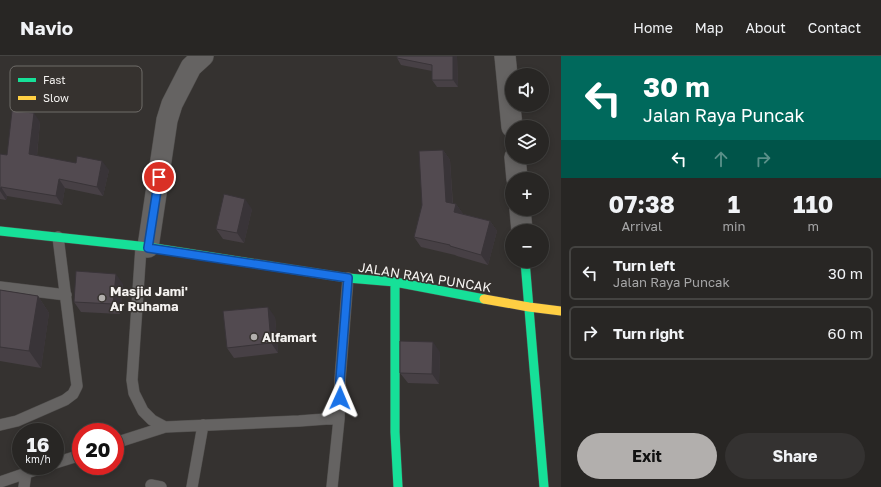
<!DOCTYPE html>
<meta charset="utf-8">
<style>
body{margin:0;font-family:"Golos Text",sans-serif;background:#343231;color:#f1f3f6;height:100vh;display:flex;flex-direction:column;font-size:15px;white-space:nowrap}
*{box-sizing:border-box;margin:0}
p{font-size:13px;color:#a5a5a6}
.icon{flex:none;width:22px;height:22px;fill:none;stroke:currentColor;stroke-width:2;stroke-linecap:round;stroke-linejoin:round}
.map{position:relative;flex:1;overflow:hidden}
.drawer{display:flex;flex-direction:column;background:#282624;width:320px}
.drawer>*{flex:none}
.guide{background:#00695c;color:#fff;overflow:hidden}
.tools{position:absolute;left:505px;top:12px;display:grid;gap:8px}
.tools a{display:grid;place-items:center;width:44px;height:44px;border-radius:50%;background:#282624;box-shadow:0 2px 6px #0003,0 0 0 1px #444341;font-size:20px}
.speed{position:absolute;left:12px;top:367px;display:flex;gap:8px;font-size:20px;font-weight:700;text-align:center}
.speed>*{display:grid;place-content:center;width:52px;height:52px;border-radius:50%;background:#282624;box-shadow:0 2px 6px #0003,0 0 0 1px #444341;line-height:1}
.speed small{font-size:10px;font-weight:400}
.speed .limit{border:6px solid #d22;background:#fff;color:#111}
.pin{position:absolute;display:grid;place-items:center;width:34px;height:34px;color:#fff;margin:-17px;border:2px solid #fff;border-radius:50%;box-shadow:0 1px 4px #0007}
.me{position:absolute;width:44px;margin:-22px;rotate:1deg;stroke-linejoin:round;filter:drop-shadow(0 0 3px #0008)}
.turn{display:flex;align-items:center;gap:14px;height:84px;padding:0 16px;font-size:18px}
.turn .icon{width:52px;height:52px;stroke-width:2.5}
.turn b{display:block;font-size:28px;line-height:34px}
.lanes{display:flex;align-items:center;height:38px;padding:0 16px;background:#0003;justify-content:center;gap:20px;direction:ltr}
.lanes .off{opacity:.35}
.eta{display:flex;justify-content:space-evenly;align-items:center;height:68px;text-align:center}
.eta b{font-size:24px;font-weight:700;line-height:28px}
.button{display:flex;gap:8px;margin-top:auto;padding:8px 16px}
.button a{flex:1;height:46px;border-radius:24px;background:#b2afad;color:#111;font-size:16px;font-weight:700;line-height:46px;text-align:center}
.button a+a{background:#343231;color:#f1f3f6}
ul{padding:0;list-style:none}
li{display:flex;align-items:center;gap:12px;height:54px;margin:0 8px 6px;padding:0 8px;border:2px solid #444341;border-radius:6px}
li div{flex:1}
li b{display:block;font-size:15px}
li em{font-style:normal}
header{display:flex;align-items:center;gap:24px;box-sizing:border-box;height:56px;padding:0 20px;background:#282624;border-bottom:1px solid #444341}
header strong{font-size:19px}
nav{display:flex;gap:22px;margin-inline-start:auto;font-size:14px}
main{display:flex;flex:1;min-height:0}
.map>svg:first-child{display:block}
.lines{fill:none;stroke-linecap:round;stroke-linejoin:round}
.lane-casing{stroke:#504e4c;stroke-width:12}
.street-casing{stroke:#504e4c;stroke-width:22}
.fast-casing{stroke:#504e4c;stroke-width:10}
.slow-casing{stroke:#504e4c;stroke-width:10}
.lane{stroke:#656362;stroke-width:11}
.street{stroke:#656362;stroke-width:21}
.fast{stroke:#16e098;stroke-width:9}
.slow{stroke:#ffcf43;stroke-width:9}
.wall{fill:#474045}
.shaded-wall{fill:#393438}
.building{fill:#524a50;stroke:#393438}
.route-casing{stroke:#114b97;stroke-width:10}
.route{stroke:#1a73e8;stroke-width:7}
.poi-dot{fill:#b2afad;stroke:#36322f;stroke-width:1.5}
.labels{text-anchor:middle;stroke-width:3;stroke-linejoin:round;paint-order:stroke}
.street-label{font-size:13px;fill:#f5f3f1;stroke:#36322f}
.poi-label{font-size:13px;font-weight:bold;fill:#f5f3f1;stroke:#36322f;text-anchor:start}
.key{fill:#36322f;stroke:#6f6c69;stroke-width:1}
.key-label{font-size:11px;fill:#f5f3f1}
</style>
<header>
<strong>Navio</strong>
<nav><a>Home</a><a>Map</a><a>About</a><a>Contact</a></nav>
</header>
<main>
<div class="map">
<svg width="561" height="431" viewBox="0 0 561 431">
<rect width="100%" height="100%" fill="#353230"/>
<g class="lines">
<defs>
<path id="lane" d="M141,191L132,324L134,337L143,355L152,364L165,371
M0,231L66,239
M0,369L17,365L65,344L73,338L77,330L58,181
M115,387L165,371L299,365L326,363H339L340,324L348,222
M55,407L81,399
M0,426L47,410
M151,429L161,431
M24,431L26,417
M192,431L203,369
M332,431L339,363"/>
<path id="street" d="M505,0L512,71
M515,101L517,123
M520,153L522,175
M148,191L167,64L172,48L191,11L203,0"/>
<path id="fast" d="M0,175L148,191L348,222L395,226L484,243
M525,205L544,431
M395,226V376L398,431"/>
<path id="slow" d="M484,243L529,251L561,255"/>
</defs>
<use href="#lane" class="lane-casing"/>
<use href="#street" class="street-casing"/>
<use href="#fast" class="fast-casing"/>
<use href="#slow" class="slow-casing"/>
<use href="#lane" class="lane"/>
<use href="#street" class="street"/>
<use href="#fast" class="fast"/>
<use href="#slow" class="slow"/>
</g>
<path class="wall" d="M397,0H457L458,31H437L432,24V15L401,9L397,2Z
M40,66L37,100L109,114L103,140L65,132L62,149L7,140L6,144L0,143V98L7,99Z
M443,94L450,104L453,148H456L463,158L490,165L497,175L488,209L457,200L455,199L421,191L414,181Z
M252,153L244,187L223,183L216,173Z
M123,228L120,258L81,256L74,246Z
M0,234L38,240L49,257L41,312L0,305Z
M275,261L278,297L234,302L227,292Z
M440,296L439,328L408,327L400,317Z"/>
<path class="shaded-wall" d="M453,0H457L458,31L453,24Z
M34,57L40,66L36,107L29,98Z
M443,94L450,104L453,156L446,146Z
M102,105L109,114L103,140L97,131Z
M59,123L65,132L62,149L56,140Z
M1,131L7,140L6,144L0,135Z
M245,143L252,153L244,187L237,177Z
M456,148L463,158L454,156Z
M490,165L497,175L488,209L481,199Z
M116,218L123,228L120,258L113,248Z
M38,240L49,257L41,312L29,295Z
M268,251L275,261L278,297L271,287Z
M433,286L440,296L439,328L432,318Z"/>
<path class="building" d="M397,0H453V24H432V9L397,2Z
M12,55L34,57L29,98L76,107L77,100L102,105L97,131L59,123L56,140L1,131L0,135V98L7,99Z
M443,94L446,146L456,148L454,156L490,165L481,199L450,190V189L414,181L422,149L419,95Z
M224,138L245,143L237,177L216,173Z
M76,215L116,218L113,248L74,246Z
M0,234L38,240L29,295L0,291Z
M268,251L271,287L227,292L223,255Z
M400,285L433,286L432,318L400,317Z"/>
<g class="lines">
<defs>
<path id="route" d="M159,121L148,192L348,222L340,324V342"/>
</defs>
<use href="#route" class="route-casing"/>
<use href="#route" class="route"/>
</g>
<g class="poi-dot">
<circle cx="102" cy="242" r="4"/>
<circle cx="254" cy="281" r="4"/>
</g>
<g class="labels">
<g class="street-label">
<text transform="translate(425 221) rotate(9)" y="5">JALAN RAYA PUNCAK</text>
</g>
<g class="poi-label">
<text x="110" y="240">Masjid Jami'<tspan x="110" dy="15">Ar Ruhama</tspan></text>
<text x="262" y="286">Alfamart</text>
</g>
</g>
<rect x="10" y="10" width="132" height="46" rx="6" class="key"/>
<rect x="18" y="22" width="18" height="4" fill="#16e098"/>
<rect x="18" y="40" width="18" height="4" fill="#ffcf43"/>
<g class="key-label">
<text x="43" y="28">Fast</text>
<text x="43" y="46">Slow</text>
</g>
</svg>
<div class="tools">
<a><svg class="icon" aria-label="sound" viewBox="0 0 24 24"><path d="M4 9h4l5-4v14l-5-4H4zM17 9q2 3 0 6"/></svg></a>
<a><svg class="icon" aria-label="layers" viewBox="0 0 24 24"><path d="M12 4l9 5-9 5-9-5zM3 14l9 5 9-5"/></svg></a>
<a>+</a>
<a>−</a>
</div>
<div class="speed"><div>16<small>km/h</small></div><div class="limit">20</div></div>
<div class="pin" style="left:159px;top:121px;background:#d93025"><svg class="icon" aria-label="arrive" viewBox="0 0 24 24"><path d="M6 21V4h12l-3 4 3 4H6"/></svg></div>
<svg class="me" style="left:340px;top:342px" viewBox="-20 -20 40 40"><path d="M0-17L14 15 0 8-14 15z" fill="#1a73e8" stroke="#fff" stroke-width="4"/></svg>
</div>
<section class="drawer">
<div class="guide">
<div class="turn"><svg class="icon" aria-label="left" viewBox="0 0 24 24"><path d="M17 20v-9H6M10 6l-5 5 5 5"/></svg><div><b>30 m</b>Jalan Raya Puncak</div></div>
<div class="lanes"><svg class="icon" aria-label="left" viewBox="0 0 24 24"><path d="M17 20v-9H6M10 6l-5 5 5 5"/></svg><svg class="icon off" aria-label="ahead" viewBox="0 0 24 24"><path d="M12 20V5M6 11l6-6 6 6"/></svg><svg class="icon off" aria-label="right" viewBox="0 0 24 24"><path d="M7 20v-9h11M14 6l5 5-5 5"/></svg></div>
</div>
<div class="eta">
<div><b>07:38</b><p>Arrival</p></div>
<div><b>1</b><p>min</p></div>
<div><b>110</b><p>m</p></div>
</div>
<ul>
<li><svg class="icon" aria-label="left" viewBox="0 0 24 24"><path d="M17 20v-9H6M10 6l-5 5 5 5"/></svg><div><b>Turn left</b><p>Jalan Raya Puncak</p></div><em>30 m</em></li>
<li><svg class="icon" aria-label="right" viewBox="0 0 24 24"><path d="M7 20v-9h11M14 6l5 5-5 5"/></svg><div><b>Turn right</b></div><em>60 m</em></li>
</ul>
<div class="button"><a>Exit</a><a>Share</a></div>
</section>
</main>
